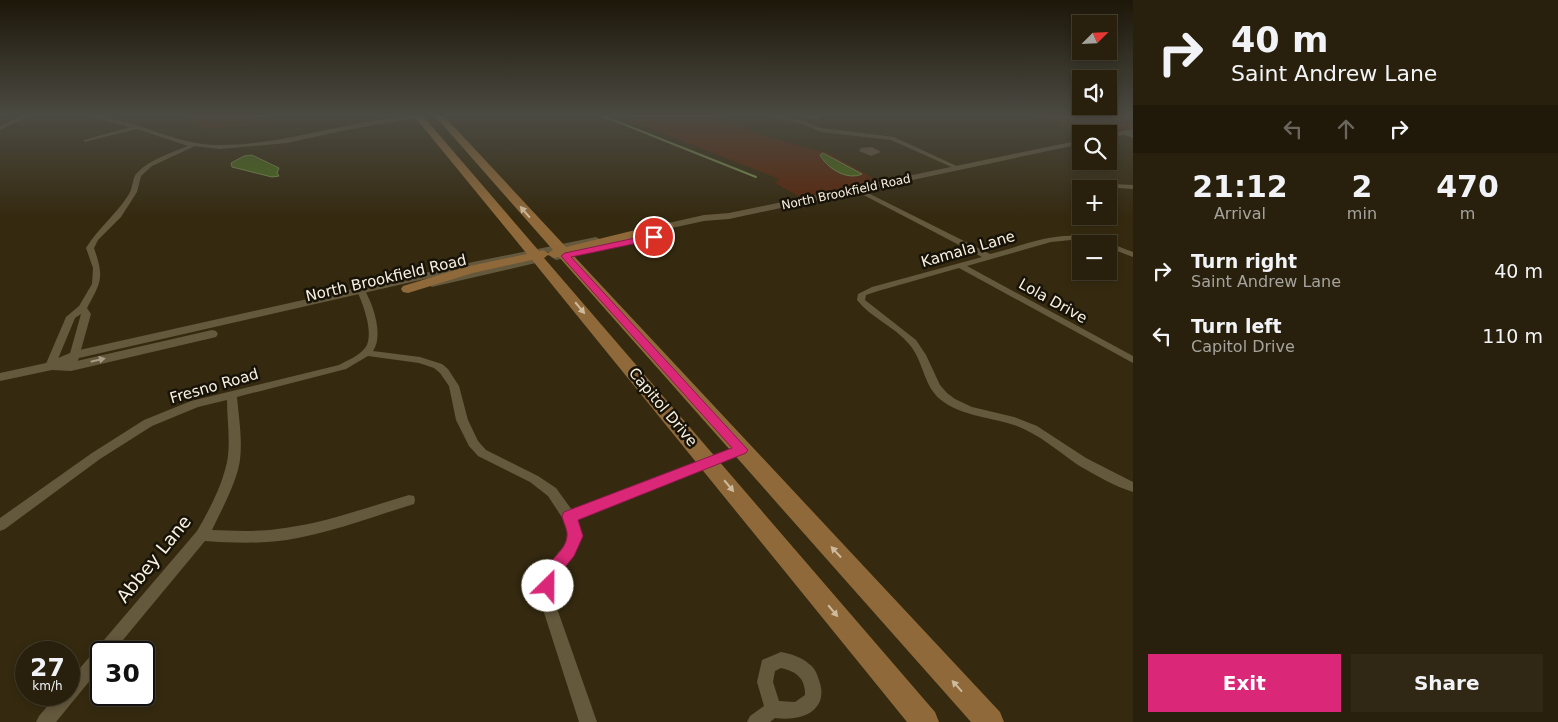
<!DOCTYPE html>
<meta charset="utf-8">
<style>
body{margin:0;font-family:"DejaVu Sans",sans-serif;background:#302815;color:#f1f3f6;height:100vh;display:flex;flex-direction:column;font-size:19px;white-space:nowrap}
*{box-sizing:border-box;margin:0}
p{font-size:16px;color:#a5a39d}
.icon{flex:none;width:28px;height:28px;fill:none;stroke:currentColor;stroke-width:2;stroke-linecap:round;stroke-linejoin:round}
.map{position:relative;flex:1;overflow:hidden}
.drawer{display:flex;flex-direction:column;background:#28200c;width:425px}
.drawer>*{flex:none}
.banner{background:#28200c;color:#f1f3f6;overflow:hidden}
.needle{width:32px;rotate:66deg}
.controls{position:absolute;left:1072px;top:15px;display:grid;gap:10px}
.controls a{display:grid;place-items:center;width:45px;height:45px;border-radius:0px;background:#28200c;box-shadow:0 2px 8px #0003,0 0 0 1px #443e2d;font-size:25px}
.speed{position:absolute;left:15px;top:641px;display:flex;gap:10px;font-size:25px;font-weight:700;text-align:center}
.speed>*{display:grid;place-content:center;width:65px;height:65px;border-radius:50%;background:#28200c;box-shadow:0 2px 8px #0003,0 0 0 1px #443e2d;line-height:1}
.speed small{font-size:12px;font-weight:400}
.speed .limit{border:2px solid #111;border-radius:8px;background:#fff;color:#111}
.pin{position:absolute;display:grid;place-items:center;width:42px;height:42px;color:#fff;margin:-21px;border:2px solid #fff;border-radius:50%;box-shadow:0 1px 5px #0007}
.me{position:absolute;width:55px;margin:-28px;rotate:23deg;stroke-linejoin:round;filter:drop-shadow(0 0 4px #0008)}
.turn{display:flex;align-items:center;gap:18px;height:105px;padding:0 15px;font-size:22px}
.turn .icon{width:65px;height:65px;stroke-width:2.5}
.turn b{display:block;font-size:35px;line-height:42px}
.lanes{display:flex;align-items:center;height:48px;padding:0 15px;background:#0003;justify-content:center;gap:25px;direction:ltr}
.lanes .off{opacity:.35}
.eta{display:flex;justify-content:space-evenly;align-items:center;height:85px;text-align:center}
.eta b{font-size:30px;font-weight:600;line-height:35px}
.action{display:flex;gap:10px;margin-top:auto;padding:10px 15px}
.action a{flex:1;height:58px;border-radius:0px;background:#db2777;color:#fff;font-size:20px;font-weight:600;line-height:58px;text-align:center}
.action a+a{background:#302815;color:#f1f3f6}
ul{padding:0;list-style:none}
li{display:flex;align-items:center;gap:15px;height:65px;padding:0 15px}
li div{flex:1}
li b{display:block;font-size:19px}
li em{font-style:normal}
main{display:flex;flex:1;min-height:0}
.map>svg:first-child{display:block}
.green{fill:#5a260c}
.water{fill:#496b16;stroke:#7e9353}
.lines{fill:none;stroke-linecap:round;stroke-linejoin:round}
.stream{stroke:#7e9353;stroke-width:2}
.minor{fill:#64583d;fill-rule:evenodd}
.tertiary{fill:#64583d;fill-rule:evenodd}
.primary{fill:#8f693a;fill-rule:evenodd}
.oneway{fill:#cebb9e}
.oneway2{fill:#a79d87}
.route{fill:#db2777;stroke:#8e194d}
.labels{text-anchor:middle;stroke-width:5;stroke-linejoin:round;paint-order:stroke}
.far-street-label{font-size:12px;fill:#f8f1e1;stroke:#181308}
.street-label{font-size:15px;fill:#f8f1e1;stroke:#181308}
.near-street-label{font-size:18px;fill:#f8f1e1;stroke:#181308}
</style>
<main>
<div class="map">
<svg width="1133" height="722" viewBox="0 0 1133 722">
<rect width="100%" height="100%" fill="#352a10"/>
<path class="green" d="M187,116H269V120L263,124L201,129Z
M619,116H713L769,137L830,154L880,182L800,197L775,183L779,179Z
M1031,116H1121L1133,120V130L1109,135L1087,134Z"/>
<path class="water" d="M823,153L862,174C847,181 827,168 820,155Z
M252,155L279,168L277,173L279,176L272,177L232,167L231,163L244,156Z"/>
<g class="lines">
<path class="stream" d="M603,116L756,177"/>
<path class="minor" d="M22,116H29L0,130V126Z
M87,116C133,116 174,146 220,145C291,145 358,116 428,116L346,130L287,143L220,149L195,146L152,166L141,176L137,192L121,217L98,240L94,248C104,277 102,281 87,308L91,314L77,364L72,367L67,364L81,314L75,318L55,366L50,369L45,366L66,317L79,306L92,284L93,268L86,248C98,228 117,214 129,194C133,188 132,178 137,173C150,159 171,153 188,146L137,129L84,142V140L130,127Z
M768,116H778L803,121L822,128L894,137L961,168L956,169L891,140L821,132L802,124Z
M803,116H820V118L817,120Z
M1035,116H1040L1038,118Z
M1125,131L1133,134V138L1123,134L1122,133Z
M872,147L881,152L871,156L859,151L861,148Z
M1092,183L1133,185V189L1090,186V184Z
M856,187L990,254C1018,247 1048,234 1077,236C1097,238 1115,245 1133,252V257L1109,248V244L1071,240L1051,242L967,266L1133,356V363L959,268L878,291L866,295L865,300L916,340L926,355L940,385L947,393L955,399L972,407L1014,417L1037,426L1086,458L1133,482V492C1114,486 1095,475 1078,465C1058,451 1040,435 1017,426C992,417 963,417 941,400C923,386 924,361 909,344C894,326 871,318 857,300L858,294L872,287L982,257L854,190L853,189Z
M361,288L364,289C373,304 384,335 373,351L420,357L442,364L448,369L459,386L468,420L478,441L486,450L538,476L556,488L572,510L738,446L742,445L746,446L748,449L746,452L576,520L582,536L573,555L556,577L553,597L597,722H579L539,597L544,570L563,547L568,536L563,519L548,496L530,482L478,456L469,446L456,420L449,386L440,373L434,368L419,363L368,356L346,369L237,397C239,420 244,447 238,470C232,491 221,511 212,530C236,531 261,532 285,528C328,522 368,507 409,495L414,496L415,500L414,504C372,517 330,533 287,540C260,544 232,543 205,541L113,652H101V667L56,722H36L39,716L57,695H69V681L197,531C208,512 219,492 225,470C232,449 227,422 227,400L198,407L152,426L100,459L5,529L0,531V518L92,453L144,420L191,401L339,365C348,360 359,356 365,348C375,335 363,304 357,291Z
M781,652C791,654 802,657 809,664C815,668 817,674 819,680C830,711 801,722 775,718L770,722H747L750,716L764,706L757,682L762,660ZM781,668C797,672 805,678 805,695L795,702L779,701L773,682L775,671Z"/>
<path class="tertiary" d="M1133,129V133L1109,138V134Z
M1081,140V144L729,219L704,221L658,231L653,228L655,226L704,215L729,213Z
M671,230L674,231V235L556,260L551,257L556,254Z
M596,237L601,240L599,242L473,268L79,358L68,363L212,330L216,331L218,334L216,337L212,338L71,371L52,370L0,381V373L46,363L75,351L473,262Z
M536,257L540,258V262L432,287L427,284L432,281Z"/>
<path class="primary" d="M414,116H423L539,251L543,250L548,253L553,250L435,116H444L566,247L668,222L672,223L674,226L672,229L572,254L1000,712L1004,722H971L559,257L554,258L548,255L544,258L935,712L939,722H907L532,260L473,273L408,293L403,292L401,289L403,286L465,267L527,254Z"/>
</g>
<defs><path id="oneway-solid" d="M-6-.8H1V-3.2L6.5 0L1 3.2V.8H-6Z" transform="scale(1.25)"/></defs>
<g class="oneway">
<use href="#oneway-solid" transform="translate(525 212) rotate(-131)"/>
<use href="#oneway-solid" transform="translate(580 308) rotate(50)"/>
<use href="#oneway-solid" transform="translate(729 486) rotate(50)"/>
<use href="#oneway-solid" transform="translate(836 552) rotate(-133)"/>
<use href="#oneway-solid" transform="translate(833 611) rotate(50)"/>
<use href="#oneway-solid" transform="translate(957 686) rotate(-132)"/>
</g>
<use class="oneway2" href="#oneway-solid" transform="translate(98 360) rotate(-13)"/>
<linearGradient id="sky" x2="0" y2="1"><stop stop-color="#1d1709"/><stop offset="0.53" stop-color="#4b4a42"/><stop offset="1" stop-color="#4b4a42" stop-opacity="0"/></linearGradient>
<rect width="1133" height="217" fill="url(#sky)"/>
<path class="route" d="M654,234L657,235V239L571,257L748,450L746,453L578,520L583,536L574,556L557,577L553,591L548,593L542,591C531,567 566,557 567,536C568,530 563,522 562,516L564,512L732,448L561,256L565,253Z"/>
<g class="labels">
<g class="far-street-label">
<text transform="translate(846 192) rotate(-12)" y="4">North Brookfield Road</text>
</g>
<g class="street-label">
<text transform="translate(968 249) rotate(-16)" y="5">Kamala Lane</text>
<text transform="translate(386 278) rotate(-13)" y="5">North Brookfield Road</text>
<text transform="translate(1053 301) rotate(29)" y="5">Lola Drive</text>
<text transform="translate(214 386) rotate(-16)" y="5">Fresno Road</text>
<text transform="translate(663 407) rotate(50)" y="5">Capitol Drive</text>
</g>
<g class="near-street-label">
<text transform="translate(154 559) rotate(-51)" y="6">Abbey Lane</text>
</g>
</g>
</svg>
<div class="controls">
<a><svg class="needle" viewBox="-14 -14 28 28"><path d="M0-13l5 13h-10z" fill="#e53935"/><path d="M0 13l5-13h-10z" fill="#a5a39d"/></svg></a>
<a><svg class="icon" aria-label="sound" viewBox="0 0 24 24"><path d="M4 9h4l5-4v14l-5-4H4zM17 9q2 3 0 6"/></svg></a>
<a><svg class="icon" aria-label="search" viewBox="0 0 24 24"><circle cx="10" cy="10" r="6"/><path d="M15 15l6 6"/></svg></a>
<a>+</a>
<a>−</a>
</div>
<div class="speed"><div>27<small>km/h</small></div><div class="limit">30</div></div>
<div class="pin" style="left:654px;top:237px;background:#d93025"><svg class="icon" aria-label="arrive" viewBox="0 0 24 24"><path d="M6 21V4h12l-3 4 3 4H6"/></svg></div>
<svg class="me" style="left:548px;top:586px" viewBox="-20 -20 40 40"><circle r="19" fill="#fff"/><path d="M0-13L10 11 0 6-10 11z" fill="#db2777"/></svg>
</div>
<section class="drawer">
<div class="banner">
<div class="turn"><svg class="icon" aria-label="right" viewBox="0 0 24 24"><path d="M7 20v-9h11M14 6l5 5-5 5"/></svg><div><b>40 m</b>Saint Andrew Lane</div></div>
<div class="lanes"><svg class="icon off" aria-label="left" viewBox="0 0 24 24"><path d="M17 20v-9H6M10 6l-5 5 5 5"/></svg><svg class="icon off" aria-label="ahead" viewBox="0 0 24 24"><path d="M12 20V5M6 11l6-6 6 6"/></svg><svg class="icon" aria-label="right" viewBox="0 0 24 24"><path d="M7 20v-9h11M14 6l5 5-5 5"/></svg></div>
</div>
<div class="eta">
<div><b>21:12</b><p>Arrival</p></div>
<div><b>2</b><p>min</p></div>
<div><b>470</b><p>m</p></div>
</div>
<ul>
<li><svg class="icon" aria-label="right" viewBox="0 0 24 24"><path d="M7 20v-9h11M14 6l5 5-5 5"/></svg><div><b>Turn right</b><p>Saint Andrew Lane</p></div><em>40 m</em></li>
<li><svg class="icon" aria-label="left" viewBox="0 0 24 24"><path d="M17 20v-9H6M10 6l-5 5 5 5"/></svg><div><b>Turn left</b><p>Capitol Drive</p></div><em>110 m</em></li>
</ul>
<div class="action"><a>Exit</a><a>Share</a></div>
</section>
</main>
